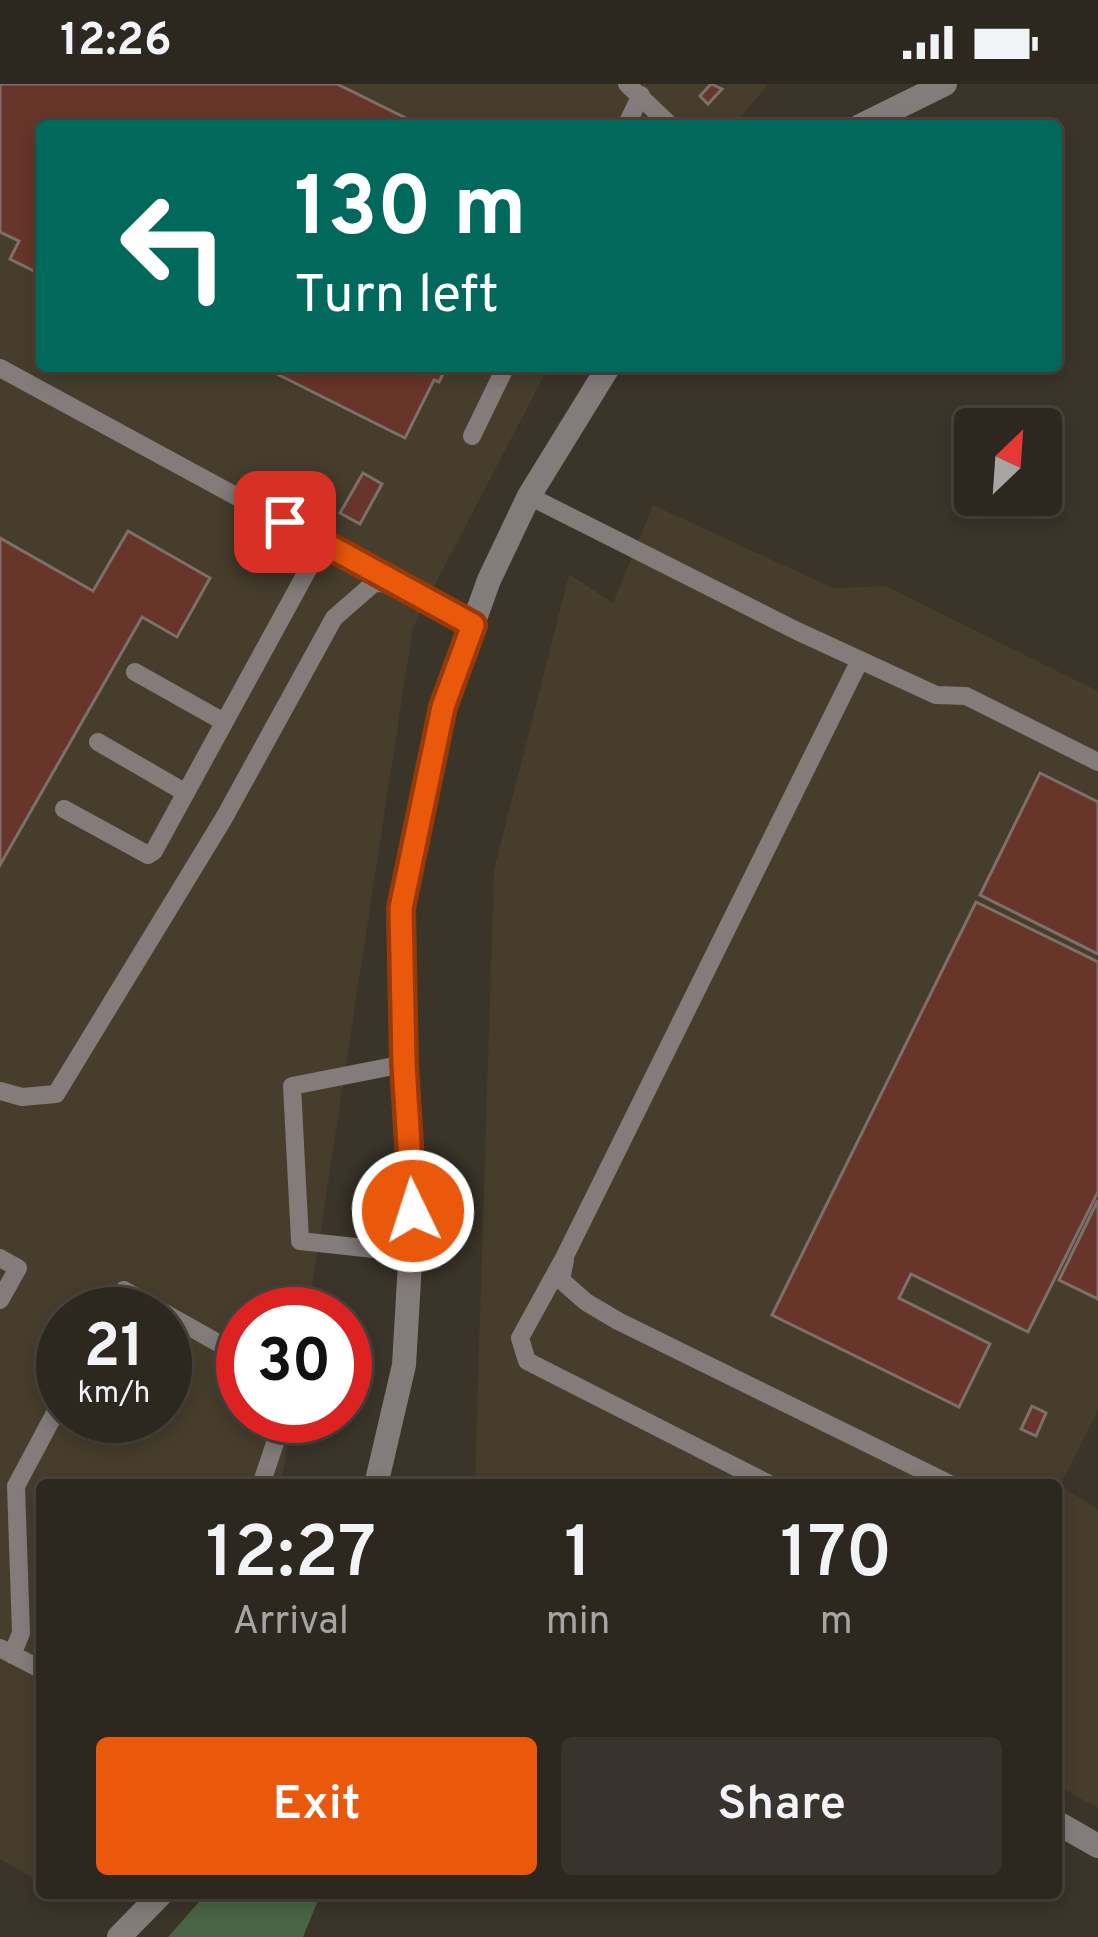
<!DOCTYPE html>
<style>
body{margin:0;font-family:Overpass,sans-serif;background:#38332c;color:#f1f3f6;height:100vh;display:flex;flex-direction:column;font-size:45px;white-space:nowrap}
*{box-sizing:border-box;margin:0}
p{font-size:39px;color:#a6a5a4}
.icon{flex:none;width:66px;height:66px;fill:none;stroke:currentColor;stroke-width:2;stroke-linecap:round;stroke-linejoin:round}
.map{position:relative;flex:1;overflow:hidden}
.sheet{position:absolute;left:36px;top:1395px;width:1026px;height:420px;display:flex;flex-direction:column;background:#2c271f;border-radius:12px;box-shadow:0 6px 18px #0003,0 0 0 3px #48443d}
.sheet>*{flex:none}
.banner{position:absolute;left:36px;top:36px;width:1026px;height:252px;border-radius:12px;box-shadow:0 6px 18px #0003,0 0 0 3px #48443d;background:#00695c;color:#fff;overflow:hidden}
.needle{width:78px;rotate:25deg}
.tools{position:absolute;left:954px;top:324px;display:grid;gap:24px}
.tools a{display:grid;place-items:center;width:108px;height:108px;border-radius:12px;background:#2c271f;box-shadow:0 6px 18px #0003,0 0 0 3px #48443d;font-size:60px}
.speed{position:absolute;left:36px;top:1203px;display:flex;gap:24px;font-size:60px;font-weight:700;text-align:center}
.speed>*{display:grid;place-content:center;width:156px;height:156px;border-radius:50%;background:#2c271f;box-shadow:0 6px 18px #0003,0 0 0 3px #48443d;line-height:1}
.speed small{font-size:30px;font-weight:400}
.speed .limit{border:18px solid #d22;background:#fff;color:#111}
.pin{position:absolute;display:grid;place-items:center;width:102px;height:102px;color:#fff;margin:-51px;border-radius:24px;box-shadow:0 6px 18px #0006}
.me{position:absolute;width:132px;margin:-66px;rotate:356deg;stroke-linejoin:round;filter:drop-shadow(0 0 9px #0008)}
.turn{display:flex;align-items:center;gap:42px;height:252px;padding:0 60px;font-size:54px}
.turn .icon{width:156px;height:156px;stroke-width:2.5}
.turn b{display:block;font-size:84px;line-height:102px}
.eta{display:flex;justify-content:space-evenly;align-items:center;height:204px;text-align:center}
.eta b{font-size:72px;font-weight:600;line-height:84px}
.action{display:flex;gap:24px;margin-top:auto;padding:24px 60px}
.action a{flex:1;height:138px;border-radius:12px;background:#ea580c;color:#fff;font-size:48px;font-weight:600;line-height:138px;text-align:center}
.action a+a{background:#38332c;color:#f1f3f6}
.status{display:flex;justify-content:space-between;align-items:center;height:84px;padding:0 60px;background:#2c271f;direction:ltr}
.status svg{height:33px;fill:currentColor}
.map>svg:first-child{display:block}
.built{fill:#463d2c;fill-rule:evenodd}
.green{fill:#496544}
.building{fill:#67352a;stroke:#7e6f6b;stroke-width:3}
.lines{fill:none;stroke-linecap:round;stroke-linejoin:round}
.lane{stroke:#837c7a;stroke-width:18}
.street{stroke:#837c7a;stroke-width:24}
.route-casing{stroke:#983908;stroke-width:30}
.route{stroke:#ea580c;stroke-width:21}
</style>
<div class="status"><b>12:26</b><svg viewBox="0 0 49 12"><path d="M0 12V9h3v3zM5 12V6h3v6zM10 12V3h3v9zM15 12V0h3v12zM26 1h20v11H26zM47 4h2v5h-2z"/></svg></div>
<div class="map">
<svg width="1098" height="1853" viewBox="0 0 1098 1853">
<rect width="100%" height="100%" fill="#3a3429"/>
<path class="built" d="M0,0H768L734,42H42V282H549L413,543L308,1230H243V1332H292L281,1401H42V1792L38,1797L0,1775ZM63,1230H165V1332H63Z
M653,421L833,504L886,502L1098,607V1326L1060,1402L1098,1425V1724L1056,1701V1401H495L475,1391L494,786L569,490L613,519Z"/>
<path class="green" d="M207,1809H321L303,1853H168Z"/>
<path class="building" d="M0,0H337L422,42H42V191L10,175L19,157L0,148Z
M711,0L722,5L708,20L700,12Z
M261,282H447L439,298L434,296L405,354Z
M363,389L382,400L360,440L340,429Z
M128,447L210,494L177,553L142,533L0,781V454L93,507Z
M1040,689L1098,718V870L980,811Z
M976,818L1098,878V1108L1028,1248L911,1190L899,1214L990,1260L959,1323L772,1231Z
M1098,1116V1215L1059,1196Z
M1032,1322L1046,1329L1036,1352L1021,1345Z"/>
<g class="lines">
<path class="lane" d="M627,0L671,42
M626,42L641,11
M0,284L473,541
M472,352L506,282
M529,412L797,547L936,611L966,612L1098,678
M135,588L224,638
M98,658L186,709
M64,725L148,771L154,767L323,458
M404,980L292,1002L300,1157L411,1169
M0,1007L22,1013L56,1010L224,734L334,534L374,499L398,500
M0,1174L18,1184L0,1216
M565,1176L561,1196L586,1218L618,1237L952,1401
M110,1230L124,1206L243,1273
M261,1401L284,1332
M771,1401L527,1277L520,1254L565,1172L860,576
M0,1564L42,1586
M12,1571L21,1549L16,1402L63,1314"/>
<path class="street" d="M860,42L945,0
M376,1401L404,1281L413,1127L404,980L401,824L443,623L489,496L529,412L609,282
M1056,1738L1098,1762
M119,1853L162,1809"/>
</g>
<g class="lines">
<defs>
<path id="route" d="M285,438L473,541L443,623L401,824L404,980L413,1127"/>
</defs>
<use href="#route" class="route-casing"/>
<use href="#route" class="route"/>
</g>
</svg>
<div class="tools">
<a><svg class="needle" viewBox="-14 -14 28 28"><path d="M0-13l5 13h-10z" fill="#e53935"/><path d="M0 13l5-13h-10z" fill="#a6a5a4"/></svg></a>
</div>
<div class="speed"><div>21<small>km/h</small></div><div class="limit">30</div></div>
<div class="pin" style="left:285px;top:438px;background:#d93025"><svg class="icon" aria-label="arrive" viewBox="0 0 24 24"><path d="M6 21V4h12l-3 4 3 4H6"/></svg></div>
<svg class="me" style="left:413px;top:1127px" viewBox="-20 -20 40 40"><circle r="17" fill="#ea580c" stroke="#fff" stroke-width="3"/><path d="M0-11L8 9 0 5-8 9z" fill="#fff"/></svg>
<div class="banner">
<div class="turn"><svg class="icon" aria-label="left" viewBox="0 0 24 24"><path d="M17 20v-9H6M10 6l-5 5 5 5"/></svg><div><b>130 m</b>Turn left</div></div>
</div>
<section class="sheet">
<div class="eta">
<div><b>12:27</b><p>Arrival</p></div>
<div><b>1</b><p>min</p></div>
<div><b>170</b><p>m</p></div>
</div>
<div class="action"><a>Exit</a><a>Share</a></div>
</section>
</div>
